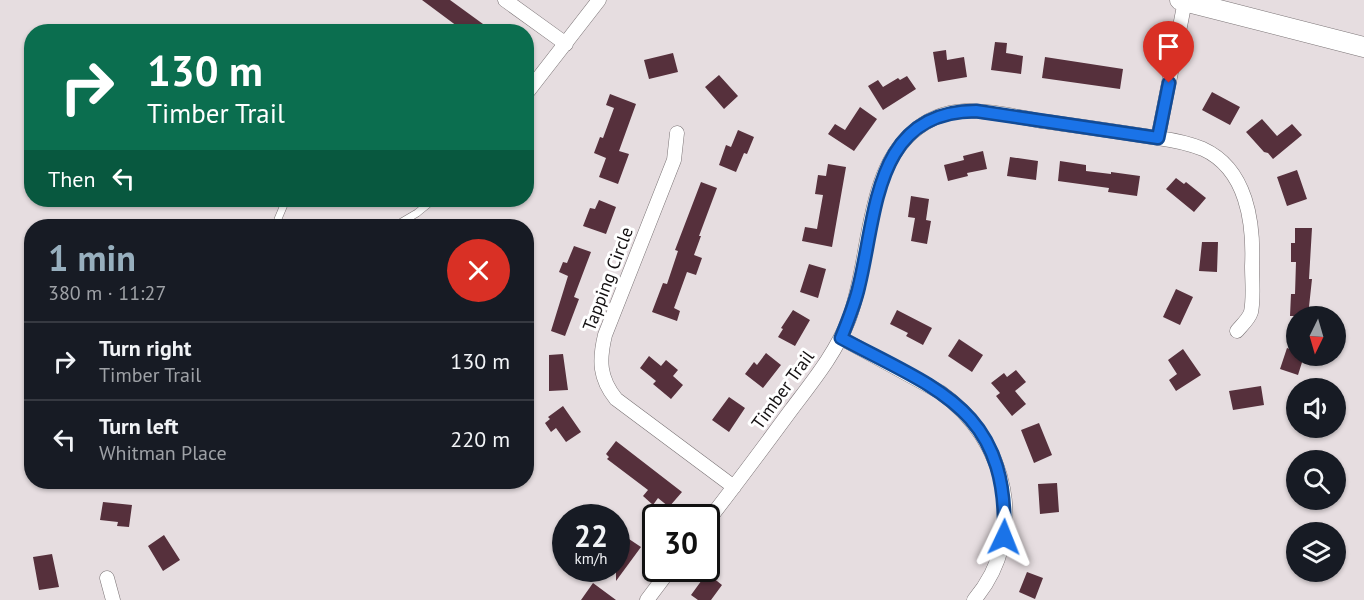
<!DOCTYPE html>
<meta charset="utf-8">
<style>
body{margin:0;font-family:"PT Sans",sans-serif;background:#20242c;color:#f1f3f6;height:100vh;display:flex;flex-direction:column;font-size:22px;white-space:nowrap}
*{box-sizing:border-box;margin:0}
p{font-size:20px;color:#9ea1a6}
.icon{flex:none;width:33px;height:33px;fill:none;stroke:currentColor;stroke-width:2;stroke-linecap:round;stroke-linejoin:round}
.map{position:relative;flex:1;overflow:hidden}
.details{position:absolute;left:24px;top:219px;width:510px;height:270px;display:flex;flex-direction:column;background:#171b24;border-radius:24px;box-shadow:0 2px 4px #0004}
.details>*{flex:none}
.hud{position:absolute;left:24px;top:24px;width:510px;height:183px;border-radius:24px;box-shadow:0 2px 4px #0004;background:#0b6e4f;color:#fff;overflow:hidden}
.needle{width:39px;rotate:185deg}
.controls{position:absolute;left:1286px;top:306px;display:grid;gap:12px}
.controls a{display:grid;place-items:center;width:60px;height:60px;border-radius:50%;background:#171b24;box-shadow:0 2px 4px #0004;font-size:30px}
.speed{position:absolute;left:552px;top:504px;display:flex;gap:12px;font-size:30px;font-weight:700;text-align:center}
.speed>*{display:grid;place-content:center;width:78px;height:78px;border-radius:50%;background:#171b24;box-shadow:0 2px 4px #0004;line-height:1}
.speed small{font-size:15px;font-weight:400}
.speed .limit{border:3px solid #111;border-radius:9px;background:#fff;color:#111}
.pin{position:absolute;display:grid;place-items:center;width:51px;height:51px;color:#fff;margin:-62px -26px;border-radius:50% 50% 50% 0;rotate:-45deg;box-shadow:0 0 6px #0007}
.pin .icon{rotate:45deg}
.me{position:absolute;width:66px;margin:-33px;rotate:2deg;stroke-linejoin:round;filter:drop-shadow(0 0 4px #0008)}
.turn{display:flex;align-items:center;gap:21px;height:126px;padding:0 24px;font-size:27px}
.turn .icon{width:78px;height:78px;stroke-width:2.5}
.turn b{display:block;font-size:42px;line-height:51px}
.then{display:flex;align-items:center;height:57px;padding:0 24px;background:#0003;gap:12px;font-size:22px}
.round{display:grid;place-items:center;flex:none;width:63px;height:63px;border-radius:32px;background:#20242c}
.overview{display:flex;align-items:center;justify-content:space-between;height:102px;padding:0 24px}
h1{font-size:36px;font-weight:700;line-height:45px;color:#97afbe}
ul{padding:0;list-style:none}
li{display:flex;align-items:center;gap:18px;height:78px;padding:0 24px;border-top:2px solid #363941}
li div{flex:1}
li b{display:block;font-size:22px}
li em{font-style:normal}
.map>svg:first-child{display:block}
.building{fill:#56303c}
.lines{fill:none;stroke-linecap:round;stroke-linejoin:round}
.lane-casing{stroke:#7a7375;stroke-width:8}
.street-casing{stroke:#7a7375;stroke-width:15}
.secondary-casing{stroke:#7a7375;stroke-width:21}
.lane{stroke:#fff;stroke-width:7}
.street{stroke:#fff;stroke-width:14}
.secondary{stroke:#fff;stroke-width:20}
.route-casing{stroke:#114b97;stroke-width:15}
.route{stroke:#1a73e8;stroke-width:10}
.labels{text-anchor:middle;stroke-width:6;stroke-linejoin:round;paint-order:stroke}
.street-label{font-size:18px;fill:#141112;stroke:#fff}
</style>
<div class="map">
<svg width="1364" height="600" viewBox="0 0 1364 600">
<rect width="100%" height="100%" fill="#e6dde0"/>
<path class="building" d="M422,0H450L494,32H465Z
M995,42L1007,43L1006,53L1023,56L1021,74L991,70Z
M946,50L947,60L964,57L967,77L938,82L933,52Z
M673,53L678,72L649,79L644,60Z
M1045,57L1123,69L1120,89L1042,78Z
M719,75L738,96L724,109L705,87Z
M907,76L916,89L883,110L868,86L878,80L883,87L898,78L900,80Z
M1212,92L1240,107L1230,125L1202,110Z
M610,94L636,104L619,151L629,154L618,184L599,177L606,158L594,153L600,137L603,138L614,108L606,105Z
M860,107L877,119L854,151L828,134L835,124L845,130Z
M1262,119L1277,136L1292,124L1302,135L1273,159L1268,153L1264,152L1246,132Z
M738,130L754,137L747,154L744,153L736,172L719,165L726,145L731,147Z
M983,151L987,169L967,173L968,176L948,181L944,165L964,160L963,156Z
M1010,157L1038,161L1036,180L1007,176Z
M1060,161L1086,165V171L1111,174V172L1140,176L1137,196L1108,192L1109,188L1058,181Z
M828,164L846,167L832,247L802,241L805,227L817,229L823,195L815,194L818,175L826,176Z
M1297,170L1307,199L1287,206L1277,177Z
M1176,178L1184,184L1186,182L1206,198L1194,212L1166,189Z
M701,182L717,188L699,236H701L694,255L702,258L696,275L687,272L674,308L680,311L677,321L652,312L663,283L667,284L678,251L675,250Z
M911,196L929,199L926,220L931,221L927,244L911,241L915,218L908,217Z
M599,200L616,207L606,234L583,226L590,208L595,209Z
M1295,228H1312L1309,279H1312L1308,316H1290L1291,294H1295L1296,262H1291V243H1295Z
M1202,242H1218L1217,272L1199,271Z
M574,246L591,252L574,297L579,299L565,336L551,331L568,276L559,272L563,262L567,263Z
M809,264L826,269L818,298L800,292Z
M1176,289L1193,297L1180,325L1163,317Z
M793,310L810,320L795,346L778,337L783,329L781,328Z
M897,310L932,328L923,345L906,336L908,333L890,324Z
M959,339L983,355L972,372L948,356Z
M1287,348L1296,351V356H1304L1298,375L1280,369Z
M1183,349L1201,375L1176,391L1169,380L1177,374L1168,360Z
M766,353L781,365L763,388L745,374L754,362L757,365Z
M563,354L568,390L549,391V355Z
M649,356L661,366L666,360L678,370L673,376L683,385L671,399L653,384L656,381L640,368Z
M1016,370L1026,382L1015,391L1026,404L1012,416L996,396L1000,393L991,383L1004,373L1007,377Z
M1261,386L1264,405L1233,410L1229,391Z
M729,397L745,408L729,432L712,420Z
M563,406L581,432L566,442L556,428L551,432L545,423L550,419L548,417Z
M1039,423L1052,455L1034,463L1021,430Z
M616,441L682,492L669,507L658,498L653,505L643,496L648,490L607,459L609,457L606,454Z
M1057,483L1059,512L1040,514L1038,484Z
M103,502L132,505L129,527L117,526L118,522L100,520Z
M164,535L180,560L163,571L148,546Z
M623,535L641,547L616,581V544Z
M52,554L59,587L39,590L33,557Z
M1027,572L1043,578L1035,599L1019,592Z
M707,573L722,585L711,600H698L691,595Z
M593,583L616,600H581Z"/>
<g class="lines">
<defs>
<path id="lane" d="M277,226L278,219L286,200
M395,226L417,213L433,200"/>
<path id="street" d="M505,0L566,44
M526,94L599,0
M677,133L674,160L605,335C599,360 599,378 616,399L734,487
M1158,138L1185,1
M841,338L940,392C1007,439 1030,534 974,600
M706,523C735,486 763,448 791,410C812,382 836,353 849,319C865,275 865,227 881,182C894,144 922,113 965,111C990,110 1017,117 1041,121C1080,126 1119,132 1158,138C1173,140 1188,143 1203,149C1247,169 1254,223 1252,266C1252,280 1254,298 1251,312C1249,319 1241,326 1237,331
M107,578L113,600
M647,600L671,568"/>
<path id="secondary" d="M1180,0L1364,47"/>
</defs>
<use href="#lane" class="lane-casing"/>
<use href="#street" class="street-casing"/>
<use href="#secondary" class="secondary-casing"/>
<use href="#lane" class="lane"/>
<use href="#street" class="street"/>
<use href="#secondary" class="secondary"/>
</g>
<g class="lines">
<defs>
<path id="route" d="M1004,537C1009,409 938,390 841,338C848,321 855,304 859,286C877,213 874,111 976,111L1158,138L1169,83"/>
</defs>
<use href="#route" class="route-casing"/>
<use href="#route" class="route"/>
</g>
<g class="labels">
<g class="street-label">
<text transform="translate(608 279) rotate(-69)" y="6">Tapping Circle</text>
<text transform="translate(783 390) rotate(-54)" y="6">Timber Trail</text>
</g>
</g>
</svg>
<div class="controls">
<a><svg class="needle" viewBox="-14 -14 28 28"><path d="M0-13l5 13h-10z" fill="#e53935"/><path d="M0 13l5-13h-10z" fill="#9ea1a6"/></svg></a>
<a><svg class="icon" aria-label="sound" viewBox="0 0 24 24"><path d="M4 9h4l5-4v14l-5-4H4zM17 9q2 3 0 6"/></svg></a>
<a><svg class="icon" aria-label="search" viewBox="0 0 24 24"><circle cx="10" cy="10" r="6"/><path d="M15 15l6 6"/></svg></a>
<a><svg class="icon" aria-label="layers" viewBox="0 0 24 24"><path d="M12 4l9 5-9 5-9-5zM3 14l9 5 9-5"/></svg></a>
</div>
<div class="speed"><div>22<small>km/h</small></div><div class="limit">30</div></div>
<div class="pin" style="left:1169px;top:83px;background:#d93025"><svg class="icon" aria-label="arrive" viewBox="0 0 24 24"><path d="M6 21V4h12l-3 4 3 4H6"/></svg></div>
<svg class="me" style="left:1004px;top:537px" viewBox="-20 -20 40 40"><path d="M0-17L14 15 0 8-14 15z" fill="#1a73e8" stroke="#fff" stroke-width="4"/></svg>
<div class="hud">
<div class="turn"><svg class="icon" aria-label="right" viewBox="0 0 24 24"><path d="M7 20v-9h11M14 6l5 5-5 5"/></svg><div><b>130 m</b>Timber Trail</div></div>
<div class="then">Then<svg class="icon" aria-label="left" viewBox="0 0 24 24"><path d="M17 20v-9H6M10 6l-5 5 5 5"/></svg></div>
</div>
<section class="details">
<div class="overview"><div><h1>1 min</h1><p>380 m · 11:27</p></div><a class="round" style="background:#d93025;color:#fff"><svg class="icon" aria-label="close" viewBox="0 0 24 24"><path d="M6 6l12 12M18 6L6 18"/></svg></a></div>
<ul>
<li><svg class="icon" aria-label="right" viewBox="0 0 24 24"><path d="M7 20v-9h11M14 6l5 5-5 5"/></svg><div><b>Turn right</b><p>Timber Trail</p></div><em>130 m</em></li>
<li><svg class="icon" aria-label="left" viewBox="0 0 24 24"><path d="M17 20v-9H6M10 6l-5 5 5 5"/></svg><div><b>Turn left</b><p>Whitman Place</p></div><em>220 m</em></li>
</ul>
</section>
</div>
